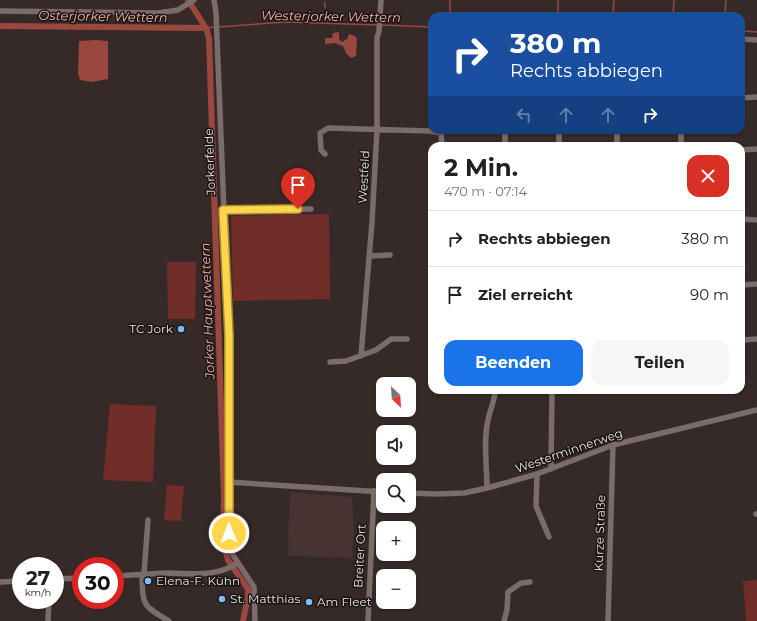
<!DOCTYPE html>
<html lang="de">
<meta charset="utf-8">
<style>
body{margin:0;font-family:Montserrat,sans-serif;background:#f6f6f6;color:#202124;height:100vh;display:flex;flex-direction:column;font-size:15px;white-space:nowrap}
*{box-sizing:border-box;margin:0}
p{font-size:13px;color:#757577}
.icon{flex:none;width:22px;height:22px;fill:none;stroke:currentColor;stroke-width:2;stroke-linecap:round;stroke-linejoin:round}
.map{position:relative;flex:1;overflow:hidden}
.sheet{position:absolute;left:428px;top:142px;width:317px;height:252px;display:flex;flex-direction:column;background:#fff;border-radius:12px;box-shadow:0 1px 3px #0004}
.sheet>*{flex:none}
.guide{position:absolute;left:428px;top:12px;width:317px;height:122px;border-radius:12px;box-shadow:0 1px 3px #0004;background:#1a4fa0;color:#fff;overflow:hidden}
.needle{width:26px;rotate:155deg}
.buttons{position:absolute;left:376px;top:377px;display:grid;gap:8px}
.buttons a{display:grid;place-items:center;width:40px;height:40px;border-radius:8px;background:#fff;box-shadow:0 1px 3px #0004;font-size:20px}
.speed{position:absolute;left:12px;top:557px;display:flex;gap:8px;font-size:20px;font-weight:700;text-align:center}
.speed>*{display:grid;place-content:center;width:52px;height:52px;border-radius:50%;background:#fff;box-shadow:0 1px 3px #0004;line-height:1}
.speed small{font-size:10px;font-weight:400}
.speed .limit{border:6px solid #d22;background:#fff;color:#111}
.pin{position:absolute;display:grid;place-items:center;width:34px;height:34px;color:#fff;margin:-41px -17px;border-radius:50% 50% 50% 0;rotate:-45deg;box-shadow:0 0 4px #0007}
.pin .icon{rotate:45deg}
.me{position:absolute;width:44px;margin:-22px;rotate:359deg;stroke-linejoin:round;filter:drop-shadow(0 0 3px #0008)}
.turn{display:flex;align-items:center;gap:14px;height:84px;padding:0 16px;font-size:18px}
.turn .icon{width:52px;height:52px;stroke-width:2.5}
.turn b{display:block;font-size:28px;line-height:34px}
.lanes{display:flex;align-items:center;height:38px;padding:0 16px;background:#0003;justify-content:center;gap:20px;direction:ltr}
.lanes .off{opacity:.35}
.round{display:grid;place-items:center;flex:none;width:42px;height:42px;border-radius:12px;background:#f6f6f6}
.summary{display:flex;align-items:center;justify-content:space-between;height:68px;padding:0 16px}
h1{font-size:24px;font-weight:700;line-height:30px}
.cta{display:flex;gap:8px;margin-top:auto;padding:8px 16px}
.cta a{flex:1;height:46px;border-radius:12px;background:#1a73e8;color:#fff;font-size:16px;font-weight:700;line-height:46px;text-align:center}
.cta a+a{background:#f6f6f6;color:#202124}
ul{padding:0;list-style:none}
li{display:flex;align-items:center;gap:12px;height:56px;padding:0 16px;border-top:1px solid #e0e0e0}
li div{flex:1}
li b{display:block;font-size:15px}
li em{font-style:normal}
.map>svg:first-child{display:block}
.built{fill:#473432}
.green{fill:#712d27}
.water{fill:#9a473f}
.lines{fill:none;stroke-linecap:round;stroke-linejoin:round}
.stream{stroke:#9a473f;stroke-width:1.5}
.canal{stroke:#9a473f;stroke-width:6}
.minor{stroke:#7a6c6a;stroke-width:5.5}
.route-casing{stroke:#a68a30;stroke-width:10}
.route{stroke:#ffd54a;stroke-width:7}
.poi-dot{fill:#7ebdf9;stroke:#191413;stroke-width:1.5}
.labels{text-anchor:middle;stroke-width:3;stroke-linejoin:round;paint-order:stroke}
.street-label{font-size:12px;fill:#ece4e3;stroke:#191413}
.poi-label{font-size:12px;fill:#ece4e3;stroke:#191413;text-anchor:start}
.water-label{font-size:13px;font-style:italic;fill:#f7b0a6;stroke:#191413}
</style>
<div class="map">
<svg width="757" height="621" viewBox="0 0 757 621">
<rect width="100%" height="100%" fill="#362a28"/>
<path class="built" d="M290,492L352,497L354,532L352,558L289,556L288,546Z"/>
<path class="green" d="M329,214L330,299L233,301L231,216Z
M167,262H196L195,319H168Z
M110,404L156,406L153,482L103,480Z
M167,485L184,486L181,521L164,520Z
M757,580V621H746L743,581Z"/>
<path class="water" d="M339,32V39L342,42L347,39L349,34L355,36L357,39L356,56L351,58L346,53L343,46L334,43L325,44V38H332L333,33Z
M96,40L108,41V79L91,82L80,80L78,74L79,41Z"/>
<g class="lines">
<path class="stream" d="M325,8V2
M613,14L614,0
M558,15V0
M725,15L726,0
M450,16V0
M673,16L674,0
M709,16V13
M382,25L432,27
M218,27L286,22L378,25
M206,28L214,27
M741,31L757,32"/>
<path class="canal" d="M188,0L206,28L209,38L224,497L223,538L226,553L228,560L248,589V597L243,621
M0,26L206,28"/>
<path class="minor" d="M214,0L216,13L229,335V533L233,555L254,587L255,621
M0,11L158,13L178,10L194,0
M741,39L757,40
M741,98L757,97
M505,146V130
M559,146V130
M617,146V130
M681,146V130
M741,150L757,149
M325,154L321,150L320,133L328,128L430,131L441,133L442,146
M223,210L311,209
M741,219L757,220
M369,256L390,255
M741,285L757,284
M741,340L757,339
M361,356L372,222L377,130V37L379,32L381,0
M330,362L346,361L376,350L391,339H407
M551,469L552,390
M537,474L536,506L549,537
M228,482L383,492
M487,488C487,467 483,441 488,420C490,409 495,401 495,390
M409,493L437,494L464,493L487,488L537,474L613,445L757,410
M756,514H757
M142,574C143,605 141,605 169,621
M144,574L148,520
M115,576C132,575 148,574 165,573C189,573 216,578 237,563
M55,579L81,578
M0,582L21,581
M48,621L49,600
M368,621L374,491
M504,621L507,610L508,592L521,583L530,582
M608,621L613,445"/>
</g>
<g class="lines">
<defs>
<path id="route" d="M229,533V335L223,210L298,209"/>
</defs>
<use href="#route" class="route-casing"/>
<use href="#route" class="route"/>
</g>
<g class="poi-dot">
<circle cx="181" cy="329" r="4"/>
<circle cx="148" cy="581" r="4"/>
<circle cx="222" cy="599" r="4"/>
<circle cx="309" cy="602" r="4"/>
</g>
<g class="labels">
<g class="street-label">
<text transform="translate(210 162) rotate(-92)" y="4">Jorkerfelde</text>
<text transform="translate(364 177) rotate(-87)" y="4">Westfeld</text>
<text transform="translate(569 451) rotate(-19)" y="4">Westerminnerweg</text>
<text transform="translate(600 533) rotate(-88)" y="4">Kurze Straße</text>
<text transform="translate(360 556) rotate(-87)" y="4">Breiter Ort</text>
</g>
<g class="poi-label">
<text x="173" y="333" text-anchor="end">TC Jork</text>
<text x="156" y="585">Elena-F. Kühn</text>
<text x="230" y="603">St. Matthias</text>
<text x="317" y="606">Am Fleet</text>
</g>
<g class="water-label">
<text transform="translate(103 16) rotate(1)" y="5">Osterjorker Wettern</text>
<text transform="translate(331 16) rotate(1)" y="5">Westerjorker Wettern</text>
<text transform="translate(207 311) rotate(-92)" y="5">Jorker Hauptwettern</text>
</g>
</g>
</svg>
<div class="buttons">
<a><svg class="needle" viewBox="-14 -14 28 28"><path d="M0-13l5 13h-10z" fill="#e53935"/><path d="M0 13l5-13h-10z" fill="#757577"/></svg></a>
<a><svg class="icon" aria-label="sound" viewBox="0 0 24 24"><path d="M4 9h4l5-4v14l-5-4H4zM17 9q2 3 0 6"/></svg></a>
<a><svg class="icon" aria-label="search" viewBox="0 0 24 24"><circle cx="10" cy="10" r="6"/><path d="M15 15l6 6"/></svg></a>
<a>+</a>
<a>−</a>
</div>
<div class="speed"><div>27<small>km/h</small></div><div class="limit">30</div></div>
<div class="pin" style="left:298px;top:209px;background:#d93025"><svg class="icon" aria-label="arrive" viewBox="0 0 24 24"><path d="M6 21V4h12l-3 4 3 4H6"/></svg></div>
<svg class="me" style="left:229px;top:533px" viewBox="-20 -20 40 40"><circle r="17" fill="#ffd54a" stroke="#fff" stroke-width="3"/><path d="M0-11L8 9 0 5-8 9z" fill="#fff"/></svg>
<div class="guide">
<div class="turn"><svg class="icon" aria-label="right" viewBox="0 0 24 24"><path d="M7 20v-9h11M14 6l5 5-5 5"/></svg><div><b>380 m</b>Rechts abbiegen</div></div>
<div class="lanes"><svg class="icon off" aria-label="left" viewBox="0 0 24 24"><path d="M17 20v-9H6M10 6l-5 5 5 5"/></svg><svg class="icon off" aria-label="ahead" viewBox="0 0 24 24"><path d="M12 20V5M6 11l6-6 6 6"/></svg><svg class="icon off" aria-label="ahead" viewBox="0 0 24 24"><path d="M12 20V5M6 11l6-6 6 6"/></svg><svg class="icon" aria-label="right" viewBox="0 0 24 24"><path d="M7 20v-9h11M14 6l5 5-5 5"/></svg></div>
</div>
<section class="sheet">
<div class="summary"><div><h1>2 Min.</h1><p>470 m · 07:14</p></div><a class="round" style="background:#d93025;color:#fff"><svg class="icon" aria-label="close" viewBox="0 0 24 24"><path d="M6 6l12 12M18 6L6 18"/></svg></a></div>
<ul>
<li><svg class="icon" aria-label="right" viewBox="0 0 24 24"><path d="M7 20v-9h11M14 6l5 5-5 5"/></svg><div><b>Rechts abbiegen</b></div><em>380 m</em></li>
<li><svg class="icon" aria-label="arrive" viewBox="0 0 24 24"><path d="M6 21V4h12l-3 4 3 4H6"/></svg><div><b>Ziel erreicht</b></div><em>90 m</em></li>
</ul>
<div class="cta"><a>Beenden</a><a>Teilen</a></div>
</section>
</div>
